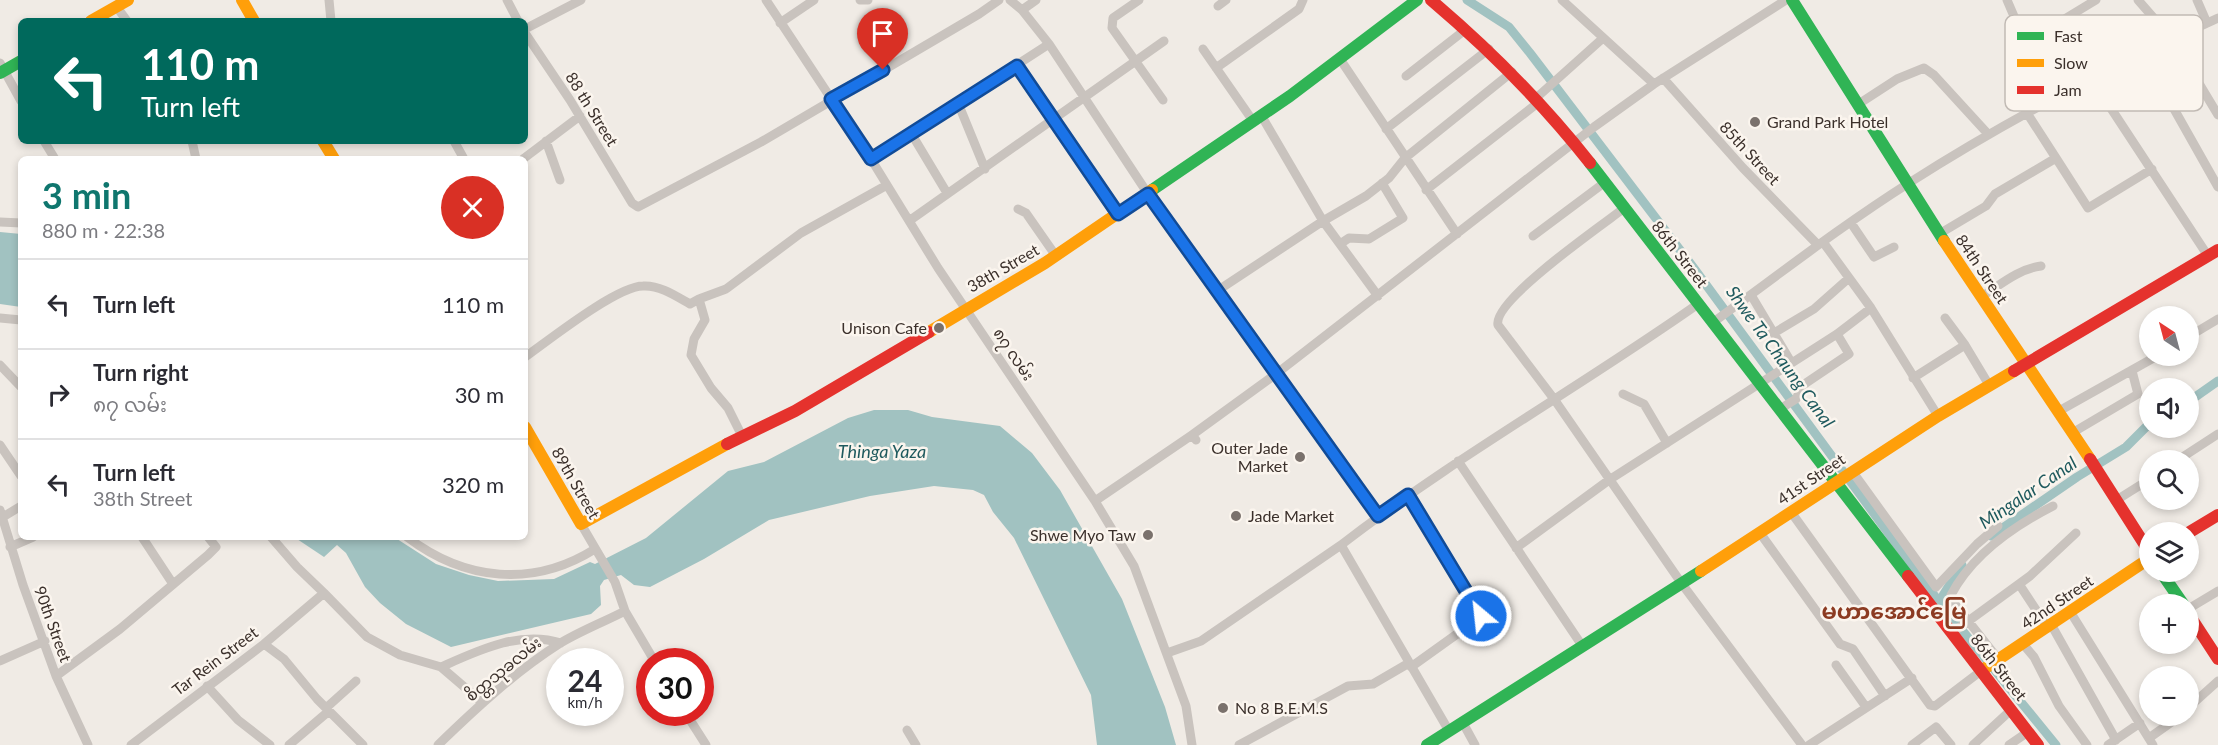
<!DOCTYPE html>
<meta charset="utf-8">
<style>
body{margin:0;font-family:Lato,"Noto Sans Myanmar",sans-serif;background:#f7f7f7;color:#2b2b33;height:100vh;display:flex;flex-direction:column;font-size:22px;white-space:nowrap}
*{box-sizing:border-box;margin:0}
p{font-size:20px;color:#7c7c81}
.icon{flex:none;width:33px;height:33px;fill:none;stroke:currentColor;stroke-width:2;stroke-linecap:round;stroke-linejoin:round}
.map{position:relative;flex:1;overflow:hidden}
.side{position:absolute;left:18px;top:156px;width:510px;height:384px;display:flex;flex-direction:column;background:#fff;border-radius:9px;box-shadow:0 3px 9px #0003}
.side>*{flex:none}
.banner{position:absolute;left:18px;top:18px;width:510px;height:126px;border-radius:9px;box-shadow:0 3px 9px #0003;background:#00695c;color:#fff;overflow:hidden}
.needle{width:39px;rotate:324deg}
.controls{position:absolute;left:2139px;top:306px;display:grid;gap:12px}
.controls a{display:grid;place-items:center;width:60px;height:60px;border-radius:50%;background:#fff;box-shadow:0 3px 9px #0003;font-size:30px}
.speed{position:absolute;left:546px;top:648px;display:flex;gap:12px;font-size:30px;font-weight:700;text-align:center}
.speed>*{display:grid;place-content:center;width:78px;height:78px;border-radius:50%;background:#fff;box-shadow:0 3px 9px #0003;line-height:1}
.speed small{font-size:15px;font-weight:400}
.speed .limit{border:9px solid #d22;background:#fff;color:#111}
.pin{position:absolute;display:grid;place-items:center;width:51px;height:51px;color:#fff;margin:-62px -26px;border-radius:50% 50% 50% 0;rotate:-45deg;box-shadow:0 0 6px #0007}
.pin .icon{rotate:45deg}
.me{position:absolute;width:66px;margin:-33px;rotate:332deg;stroke-linejoin:round;filter:drop-shadow(0 0 4px #0008)}
.turn{display:flex;align-items:center;gap:21px;height:126px;padding:0 24px;font-size:27px}
.turn .icon{width:78px;height:78px;stroke-width:2.5}
.turn b{display:block;font-size:42px;line-height:51px}
.round{display:grid;place-items:center;flex:none;width:63px;height:63px;border-radius:32px;background:#f7f7f7}
.overview{display:flex;align-items:center;justify-content:space-between;height:102px;padding:0 24px}
h1{font-size:36px;font-weight:700;line-height:45px;color:#0f766e}
ul{padding:0;list-style:none}
li{display:flex;align-items:center;gap:18px;height:90px;padding:0 24px;border-top:2px solid #e1e1e2}
li div{flex:1}
li b{display:block;font-size:22px}
li em{font-style:normal}
.map>svg:first-child{display:block}
.water{fill:#a1c2c1}
.lines{fill:none;stroke-linecap:round;stroke-linejoin:round}
.canal{stroke:#a1c2c1;stroke-width:9}
.street{stroke:#c9c3be;stroke-width:9}
.fast{stroke:#30b455;stroke-width:12}
.slow{stroke:#ff9f0a;stroke-width:12}
.jam{stroke:#e5322d;stroke-width:12}
.route-casing{stroke:#114b97;stroke-width:15}
.route{stroke:#1a73e8;stroke-width:10}
.poi-dot{fill:#7a716c;stroke:#fbf5ee;stroke-width:2}
.labels{text-anchor:middle;stroke-width:5;stroke-linejoin:round;paint-order:stroke}
.street-label{font-size:16px;fill:#3b302b;stroke:#fbf5ee}
.poi-label{font-size:16px;fill:#3b302b;stroke:#fbf5ee;text-anchor:start}
.water-label{font-size:18px;font-style:italic;fill:#1f5a5e;stroke:#fbf5ee}
.district-label{font-size:22px;font-weight:bold;fill:#8c3b22;stroke:#fbf5ee}
.key{fill:#fbf5ee;stroke:#c1bab4;stroke-width:1.5}
.key-label{font-size:16px;fill:#3b302b}
</style>
<div class="map">
<svg width="2218" height="745" viewBox="0 0 2218 745">
<rect width="100%" height="100%" fill="#f0ebe5"/>
<path class="water" d="M0,232L21,234V307L0,304Z
M874,410H908L932,417L1000,426L1032,453L1060,490L1122,599L1165,707L1176,745H1097L1091,695L1014,538L993,512L984,495L973,490L934,486L870,496L769,520L704,559L650,587L634,585L621,575L604,580L600,586L601,605L591,614L451,647L406,624L380,603L365,587L346,553L337,545L324,557L294,537H394L436,564L469,575L498,581L554,579L590,562L595,564L646,538L728,471L764,462L848,418Z"/>
<g class="lines">
<path class="canal" d="M1467,0L1509,27L1530,53L1693,267L1939,602L2056,745
M2188,402L2218,381
M1991,536L2077,477L2126,447L2150,423
M1939,602L1962,565"/>
<path class="street" d="M329,0L331,21
M507,0L518,21
M766,0L871,159L938,268L1095,501L1134,566L1186,706L1192,745
M860,0H868
M1010,0L1022,10L1049,44L1148,194L1379,516
M1139,0L1113,18L1112,28L1163,100
M1562,0L1654,84
M2007,0L2050,100
M2138,0L2173,40L2218,115
M2197,0L2207,23
M116,6L127,21
M1218,6L1226,0
M1022,10L1036,0
M780,23L814,0
M2053,26L2096,0
M525,29L581,0
M525,33L570,100L632,203L638,207L761,142L979,14L999,0
M1203,49L1253,121
M2143,54L2218,187
M1340,59L1457,234
M0,63L21,101
M1017,66L1118,214
M1216,68L1299,9L1303,0
M1406,76L1465,30
M1663,78L1743,168L1818,245
M2091,78L2208,256
M1535,99L1602,39
M958,103L985,169
M1857,105L1897,79L1924,68L1934,75L1988,134
M1386,129L1489,49
M911,133L947,193
M44,141L55,159
M192,141L196,159
M454,141L464,159
M546,141L560,180
M2056,158L2088,208L2152,169
M523,159L580,116
M871,159L1049,44
M1426,190L1539,102
M1018,209L1026,213L1056,256
M1623,209C1602,225 1492,301 1498,325L1554,399L1682,584L1802,745
M909,221L1164,41
M0,222L21,223
M1851,223L1874,257L1894,247
M1939,234L1986,206L1995,194L2056,158L2027,113
M1533,236L1604,183
M1823,242L1871,308L1938,416
M1340,244L1349,238L1369,239L1403,218L1382,183
M1217,291L1323,221L1261,115
M1751,295L1791,362
M1378,296L1323,221L1366,196L1389,178L1405,158L1512,72
M1981,297C2000,285 2018,269 2041,266
M699,299L726,289L801,233L887,185
M0,318L21,320
M1945,318L1965,345
M1712,323C1777,276 1841,226 1909,183C2008,120 2111,66 2218,18
M1774,333L1814,309L1849,278
M2188,337L2218,319
M525,357C549,340 617,286 643,286C660,285 676,296 690,304L699,299L705,320L694,339L691,355L711,388L728,408L742,436
M0,365L21,387
M1913,378L1965,345L1989,385
M1623,394L1644,404L1667,443
M1780,409L1796,399L1803,385L1849,354L1837,334
M2059,411L2157,356
M2072,433L2138,394L2132,371
M1192,435L1276,374L1594,127L1654,84L1786,0
M0,445L21,476
M2178,460L2218,434
M1458,461L1583,647
M1852,471L1936,587L1977,544L1998,526
M1408,495L1481,613L1478,619L1411,667
M1095,501L1192,435L1196,440
M2115,501L2150,479
M0,510L23,585L56,676L88,745
M1791,512L1930,705L1935,706L1981,671
M3,517L21,506
M581,524L615,582L625,611L655,662
M1760,533L1840,644L1853,649L1885,696
M142,537L173,584
M271,537L297,567L324,593
M407,537C465,581 533,588 595,549
M10,547L33,537
M1516,548L1609,480L1837,334L1871,308
M2019,584L2048,628
M2188,609L2218,591
M2071,613L2153,745
M2052,626L2116,740
M1952,633L2030,576L2076,533
M264,644L284,659L317,699L363,745
M2023,644L2034,657L2059,706L2087,745
M1167,653L1201,641L1341,545
M1999,660L1954,603L1951,595C1972,555 2014,526 2053,506
M0,661L45,641
M1836,665L1866,707
M441,667C479,650 520,630 561,643
M56,676L120,629L208,555L216,547L208,537
M207,686L238,720L270,745
M326,708L356,681
M2188,708L2218,681
M685,712L706,745
M1463,723L1475,745
M907,730L916,745
M1449,731L1341,545C1455,457 1580,387 1698,304
M2149,738L2180,716
M131,745L264,644L324,593L367,637L400,655L441,667L483,703
M289,745L329,711
M438,745C475,709 515,672 559,644C580,631 604,622 625,611
M1239,745L1348,686L1373,684L1409,663
M1809,745L1912,678
M1912,745L1936,727L1951,745
M1973,745L2011,710
M2009,745L2028,732
M2108,745L2140,723"/>
<path class="fast" d="M1792,0L1944,241
M0,73L21,61
M1590,163L1908,576
M1152,190L1290,96L1417,0
M2161,572L2183,604
M1427,745L1701,571"/>
<path class="slow" d="M242,0L254,21
M91,21L128,0
M323,141L334,159
M1944,241L2090,459
M929,332L1045,263L1152,190
M525,427L581,524L727,444
M1701,571L1938,416L2014,371
M1981,671L2150,558"/>
<path class="jam" d="M1431,0C1490,50 1542,102 1590,163
M2014,371L2218,250
M727,444L795,411L929,332
M2090,459L2150,553
M2188,533L2218,515
M1908,576L2038,745
M2188,613L2218,659"/>
</g>
<g class="lines">
<defs>
<path id="route" d="M883,70L831,99L871,159L1017,66L1118,214L1148,194L1378,516L1408,495L1481,616"/>
</defs>
<use href="#route" class="route-casing"/>
<use href="#route" class="route"/>
</g>
<g class="poi-dot">
<circle cx="1755" cy="122" r="6"/>
<circle cx="939" cy="328" r="6"/>
<circle cx="1300" cy="457" r="6"/>
<circle cx="1236" cy="516" r="6"/>
<circle cx="1148" cy="535" r="6"/>
<circle cx="1223" cy="708" r="6"/>
</g>
<g class="labels">
<g class="street-label">
<text transform="translate(592 109) rotate(58)" y="6">88 th Street</text>
<text transform="translate(1750 153) rotate(47)" y="6">85th Street</text>
<text transform="translate(1680 254) rotate(52)" y="6">86th Street</text>
<text transform="translate(1003 268) rotate(-30)" y="6">38th Street</text>
<text transform="translate(1982 269) rotate(56)" y="6">84th Street</text>
<text transform="translate(1014 354) rotate(56)" y="6">၈၇ လမ်း</text>
<text transform="translate(1811 479) rotate(-34)" y="6">41st Street</text>
<text transform="translate(576 483) rotate(60)" y="6">89th Street</text>
<text transform="translate(2057 602) rotate(-34)" y="6">42nd Street</text>
<text transform="translate(53 624) rotate(70)" y="6">90th Street</text>
<text transform="translate(215 661) rotate(-37)" y="6">Tar Rein Street</text>
<text transform="translate(1999 667) rotate(52)" y="6">86th Street</text>
<text transform="translate(503 669) rotate(-39)" y="6">စိတ္တသုခလမ်း</text>
</g>
<g class="poi-label">
<text x="1767" y="128">Grand Park Hotel</text>
<text x="927" y="334" text-anchor="end">Unison Cafe</text>
<text x="1288" y="454" text-anchor="end">Outer Jade<tspan x="1288" dy="18">Market</tspan></text>
<text x="1248" y="522">Jade Market</text>
<text x="1136" y="541" text-anchor="end">Shwe Myo Taw</text>
<text x="1235" y="714">No 8 B.E.M.S</text>
</g>
<g class="water-label">
<text transform="translate(1780 357) rotate(54)" y="6">Shwe Ta Chaung Canal</text>
<text x="882" y="458">Thinga Yaza</text>
<text transform="translate(2028 493) rotate(-34)" y="6">Mingalar Canal</text>
</g>
<g class="district-label">
<text x="1894" y="619">မဟာအောင်မြေ</text>
</g>
</g>
<rect x="2005" y="15" width="198" height="96" rx="9" class="key"/>
<rect x="2017" y="32" width="27" height="8" fill="#30b455"/>
<rect x="2017" y="59" width="27" height="8" fill="#ff9f0a"/>
<rect x="2017" y="86" width="27" height="8" fill="#e5322d"/>
<g class="key-label">
<text x="2054" y="42">Fast</text>
<text x="2054" y="69">Slow</text>
<text x="2054" y="96">Jam</text>
</g>
</svg>
<div class="controls">
<a><svg class="needle" viewBox="-14 -14 28 28"><path d="M0-13l5 13h-10z" fill="#e53935"/><path d="M0 13l5-13h-10z" fill="#7c7c81"/></svg></a>
<a><svg class="icon" aria-label="sound" viewBox="0 0 24 24"><path d="M4 9h4l5-4v14l-5-4H4zM17 9q2 3 0 6"/></svg></a>
<a><svg class="icon" aria-label="search" viewBox="0 0 24 24"><circle cx="10" cy="10" r="6"/><path d="M15 15l6 6"/></svg></a>
<a><svg class="icon" aria-label="layers" viewBox="0 0 24 24"><path d="M12 4l9 5-9 5-9-5zM3 14l9 5 9-5"/></svg></a>
<a>+</a>
<a>−</a>
</div>
<div class="speed"><div>24<small>km/h</small></div><div class="limit">30</div></div>
<div class="pin" style="left:883px;top:70px;background:#d93025"><svg class="icon" aria-label="arrive" viewBox="0 0 24 24"><path d="M6 21V4h12l-3 4 3 4H6"/></svg></div>
<svg class="me" style="left:1481px;top:616px" viewBox="-20 -20 40 40"><circle r="17" fill="#1a73e8" stroke="#fff" stroke-width="3"/><path d="M0-11L8 9 0 5-8 9z" fill="#fff"/></svg>
<div class="banner">
<div class="turn"><svg class="icon" aria-label="left" viewBox="0 0 24 24"><path d="M17 20v-9H6M10 6l-5 5 5 5"/></svg><div><b>110 m</b>Turn left</div></div>
</div>
<section class="side">
<div class="overview"><div><h1>3 min</h1><p>880 m · 22:38</p></div><a class="round" style="background:#d93025;color:#fff"><svg class="icon" aria-label="close" viewBox="0 0 24 24"><path d="M6 6l12 12M18 6L6 18"/></svg></a></div>
<ul>
<li><svg class="icon" aria-label="left" viewBox="0 0 24 24"><path d="M17 20v-9H6M10 6l-5 5 5 5"/></svg><div><b>Turn left</b></div><em>110 m</em></li>
<li><svg class="icon" aria-label="right" viewBox="0 0 24 24"><path d="M7 20v-9h11M14 6l5 5-5 5"/></svg><div><b>Turn right</b><p>၈၇ လမ်း</p></div><em>30 m</em></li>
<li><svg class="icon" aria-label="left" viewBox="0 0 24 24"><path d="M17 20v-9H6M10 6l-5 5 5 5"/></svg><div><b>Turn left</b><p>38th Street</p></div><em>320 m</em></li>
</ul>
</section>
</div>
